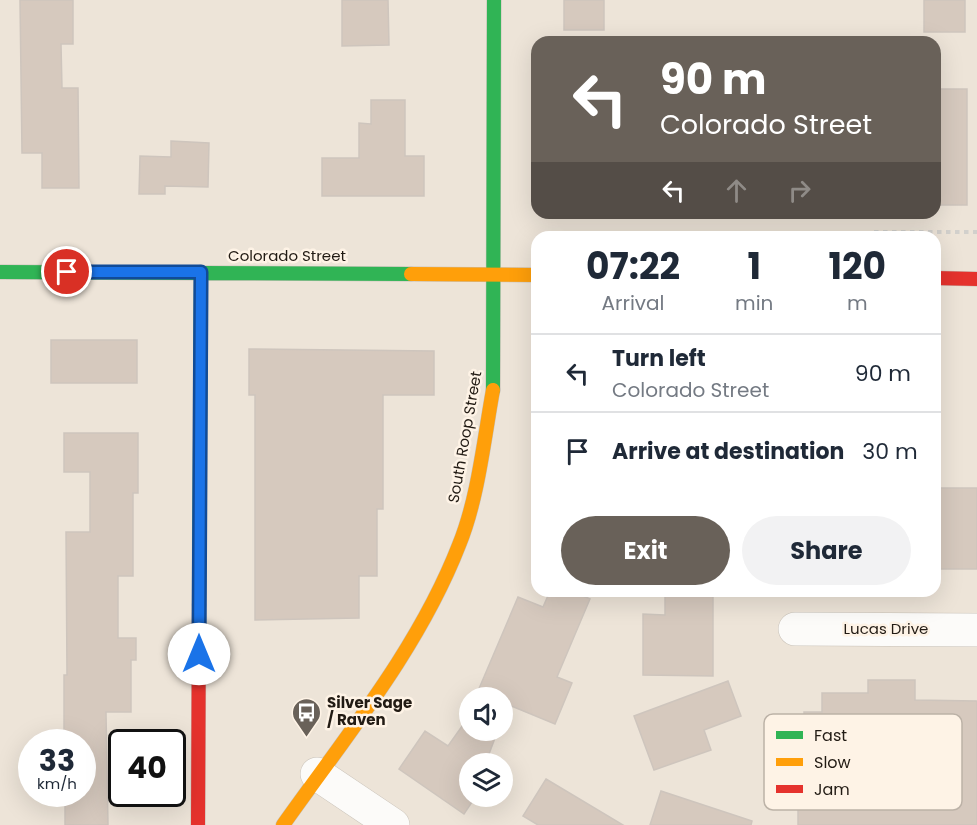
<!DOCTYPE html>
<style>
body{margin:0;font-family:Poppins,sans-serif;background:#f2f2f3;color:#1f2937;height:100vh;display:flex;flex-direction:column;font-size:22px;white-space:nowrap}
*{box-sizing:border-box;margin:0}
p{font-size:20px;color:#747a83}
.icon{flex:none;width:33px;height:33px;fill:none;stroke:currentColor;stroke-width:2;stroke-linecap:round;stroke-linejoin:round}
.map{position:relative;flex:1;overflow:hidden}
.side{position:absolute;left:531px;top:231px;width:410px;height:366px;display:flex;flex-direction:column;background:#fff;border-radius:18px;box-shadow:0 6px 24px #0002}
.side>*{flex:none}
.top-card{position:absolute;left:531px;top:36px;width:410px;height:183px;border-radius:18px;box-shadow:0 6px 24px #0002;background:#696159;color:#fff;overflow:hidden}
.fabs{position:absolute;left:459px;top:687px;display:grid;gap:12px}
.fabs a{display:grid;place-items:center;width:54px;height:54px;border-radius:50%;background:#fff;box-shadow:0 6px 24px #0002;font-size:30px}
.speed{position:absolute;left:18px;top:729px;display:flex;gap:12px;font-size:30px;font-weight:700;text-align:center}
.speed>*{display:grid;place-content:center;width:78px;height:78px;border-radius:50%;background:#fff;box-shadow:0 6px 24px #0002;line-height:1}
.speed small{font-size:15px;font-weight:400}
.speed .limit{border:3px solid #111;border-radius:9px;background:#fff;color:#111}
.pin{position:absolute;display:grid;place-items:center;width:51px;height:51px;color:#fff;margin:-26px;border:3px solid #fff;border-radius:50%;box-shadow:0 2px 6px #0007}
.me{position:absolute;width:66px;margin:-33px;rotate:0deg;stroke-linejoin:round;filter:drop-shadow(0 0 4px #0008)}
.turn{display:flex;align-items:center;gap:21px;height:126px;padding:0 30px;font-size:27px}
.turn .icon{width:78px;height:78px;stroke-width:2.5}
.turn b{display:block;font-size:42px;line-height:51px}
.lanes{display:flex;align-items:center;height:57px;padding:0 30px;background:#0003;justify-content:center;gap:30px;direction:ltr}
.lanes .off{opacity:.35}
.eta{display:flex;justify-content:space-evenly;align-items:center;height:102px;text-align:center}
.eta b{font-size:36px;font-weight:700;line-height:42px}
.primary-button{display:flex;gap:12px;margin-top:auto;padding:12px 30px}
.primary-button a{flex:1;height:69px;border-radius:36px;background:#696159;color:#fff;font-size:24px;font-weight:700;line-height:69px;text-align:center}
.primary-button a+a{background:#f2f2f3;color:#1f2937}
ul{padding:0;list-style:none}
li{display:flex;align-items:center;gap:18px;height:78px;padding:0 30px;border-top:2px solid #e0e1e3}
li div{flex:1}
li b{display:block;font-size:22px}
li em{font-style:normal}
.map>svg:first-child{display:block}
.building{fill:#d6c9be;stroke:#cec5bd;stroke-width:1.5}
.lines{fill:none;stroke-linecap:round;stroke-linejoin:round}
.street-casing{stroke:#c7c0b7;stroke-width:34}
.fast-casing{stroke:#c7c0b7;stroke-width:15}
.slow-casing{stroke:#c7c0b7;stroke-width:15}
.jam-casing{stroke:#c7c0b7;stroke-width:15}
.path{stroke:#d2d0cc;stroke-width:4;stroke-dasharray:4.5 4.5;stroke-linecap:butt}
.street{stroke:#fcfbf9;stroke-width:33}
.fast{stroke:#30b455;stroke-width:14}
.slow{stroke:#ff9f0a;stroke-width:14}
.jam{stroke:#e5322d;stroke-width:14}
.route-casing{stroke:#114b97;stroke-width:15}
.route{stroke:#1a73e8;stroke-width:10}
.labels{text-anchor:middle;stroke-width:5;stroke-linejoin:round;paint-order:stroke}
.street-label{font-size:15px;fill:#221b14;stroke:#fef3e6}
.poi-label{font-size:15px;font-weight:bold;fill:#221b14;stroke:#fef3e6;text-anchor:start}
.key{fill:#fef3e6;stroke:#bcb2a7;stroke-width:1.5}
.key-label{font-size:16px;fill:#221b14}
</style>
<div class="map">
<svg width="977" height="825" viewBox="0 0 977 825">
<rect width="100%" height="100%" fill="#ede4d8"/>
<path class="building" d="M20,0H73V44H61L62,88H78L79,188H42V153H22Z
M342,0H388L389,45L342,46Z
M564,0H604V30H564Z
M924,0H965V32H924Z
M934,89H967V205H934Z
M371,100H405V156H424V196H322V158H359V123L371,124Z
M171,141L209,143L208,187L165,186V194H139L140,156L171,157Z
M51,340H137V383H51Z
M249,349L434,351V395H383V509H377V576H359V618L255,620V395H249Z
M64,433H138V493H133V576H118V638H136V660H131V712H106L108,825H65V794H82V742H64V675H67L66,532H90V472H64Z
M934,488H977V569H934Z
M550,591H572L590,599L557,677L572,683L555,724L509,705L502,720V698H475L518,597L543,607Z
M665,593H713V676L643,675V614L665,615Z
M868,680H915V700L977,701V825H798V790H804V712H822V693H868Z
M728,681L741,716L704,730L711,750L654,770L634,716Z
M470,711V730H498L489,754L500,761L498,764H470V796H476L464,814L399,769L425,731L448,746L465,722Z
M546,779L623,825H538L523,816Z
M661,791L752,821L751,825H650Z"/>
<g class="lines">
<defs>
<path id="street" d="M795,629L977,630
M317,774L393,825"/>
<path id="fast" d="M0,272L411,274
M493,390L494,0
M199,605L201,272"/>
<path id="slow" d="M411,274L537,275
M283,825C346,736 419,648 459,545C478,499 484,439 493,390"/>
<path id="jam" d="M934,278L977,279
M198,825L199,605"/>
</defs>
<use href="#street" class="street-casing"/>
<use href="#fast" class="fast-casing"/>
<use href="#slow" class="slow-casing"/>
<use href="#jam" class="jam-casing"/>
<path class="path" d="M874,232H977"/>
<use href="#street" class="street"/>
<use href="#fast" class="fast"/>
<use href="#slow" class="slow"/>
<use href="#jam" class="jam"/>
</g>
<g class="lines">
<defs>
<path id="route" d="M67,272H201L199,654"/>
</defs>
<use href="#route" class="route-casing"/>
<use href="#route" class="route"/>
</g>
<defs>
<symbol id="bus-pin" viewBox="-11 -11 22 30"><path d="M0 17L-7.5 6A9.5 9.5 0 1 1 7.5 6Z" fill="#696159" stroke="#fef3e6"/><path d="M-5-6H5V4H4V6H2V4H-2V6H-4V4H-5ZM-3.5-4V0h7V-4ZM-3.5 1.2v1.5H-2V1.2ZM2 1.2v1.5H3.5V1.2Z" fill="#fff"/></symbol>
</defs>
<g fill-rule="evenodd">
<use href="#bus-pin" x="290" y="696" width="33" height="45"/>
</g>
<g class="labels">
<g class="street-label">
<text x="287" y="261">Colorado Street</text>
<text transform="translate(465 437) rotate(-80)" y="5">South Roop Street</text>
<text x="886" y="634">Lucas Drive</text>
</g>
<g class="poi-label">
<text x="327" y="708">Silver Sage<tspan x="327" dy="17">/ Raven</tspan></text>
</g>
</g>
<rect x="764" y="714" width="198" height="96" rx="9" class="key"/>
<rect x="776" y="731" width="27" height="8" fill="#30b455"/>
<rect x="776" y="758" width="27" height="8" fill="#ff9f0a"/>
<rect x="776" y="785" width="27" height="8" fill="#e5322d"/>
<g class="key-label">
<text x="814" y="741">Fast</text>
<text x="814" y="768">Slow</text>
<text x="814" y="795">Jam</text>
</g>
</svg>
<div class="fabs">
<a><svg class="icon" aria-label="sound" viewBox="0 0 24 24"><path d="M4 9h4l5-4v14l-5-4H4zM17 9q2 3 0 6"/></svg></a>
<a><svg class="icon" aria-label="layers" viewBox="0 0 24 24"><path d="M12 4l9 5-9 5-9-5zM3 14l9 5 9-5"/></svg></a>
</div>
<div class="speed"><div>33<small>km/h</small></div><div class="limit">40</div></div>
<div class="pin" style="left:67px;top:272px;background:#d93025"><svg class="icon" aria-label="arrive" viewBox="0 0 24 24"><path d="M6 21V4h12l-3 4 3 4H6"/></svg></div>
<svg class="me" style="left:199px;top:654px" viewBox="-20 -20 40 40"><circle r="19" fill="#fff"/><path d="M0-13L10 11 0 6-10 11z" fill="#1a73e8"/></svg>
<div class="top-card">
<div class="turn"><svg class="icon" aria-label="left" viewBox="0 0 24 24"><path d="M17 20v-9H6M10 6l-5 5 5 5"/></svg><div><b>90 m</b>Colorado Street</div></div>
<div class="lanes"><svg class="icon" aria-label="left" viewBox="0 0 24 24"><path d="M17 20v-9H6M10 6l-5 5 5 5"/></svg><svg class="icon off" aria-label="ahead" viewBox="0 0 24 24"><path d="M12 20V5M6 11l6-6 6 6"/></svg><svg class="icon off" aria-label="right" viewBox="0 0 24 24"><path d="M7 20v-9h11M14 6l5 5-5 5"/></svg></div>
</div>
<section class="side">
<div class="eta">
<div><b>07:22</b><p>Arrival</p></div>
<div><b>1</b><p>min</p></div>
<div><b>120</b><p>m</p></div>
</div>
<ul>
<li><svg class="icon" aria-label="left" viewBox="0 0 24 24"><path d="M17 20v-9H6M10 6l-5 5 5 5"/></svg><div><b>Turn left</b><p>Colorado Street</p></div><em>90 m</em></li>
<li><svg class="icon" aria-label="arrive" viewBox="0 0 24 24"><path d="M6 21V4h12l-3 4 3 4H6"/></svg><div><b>Arrive at destination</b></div><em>30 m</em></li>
</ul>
<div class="primary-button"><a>Exit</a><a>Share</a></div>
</section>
</div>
